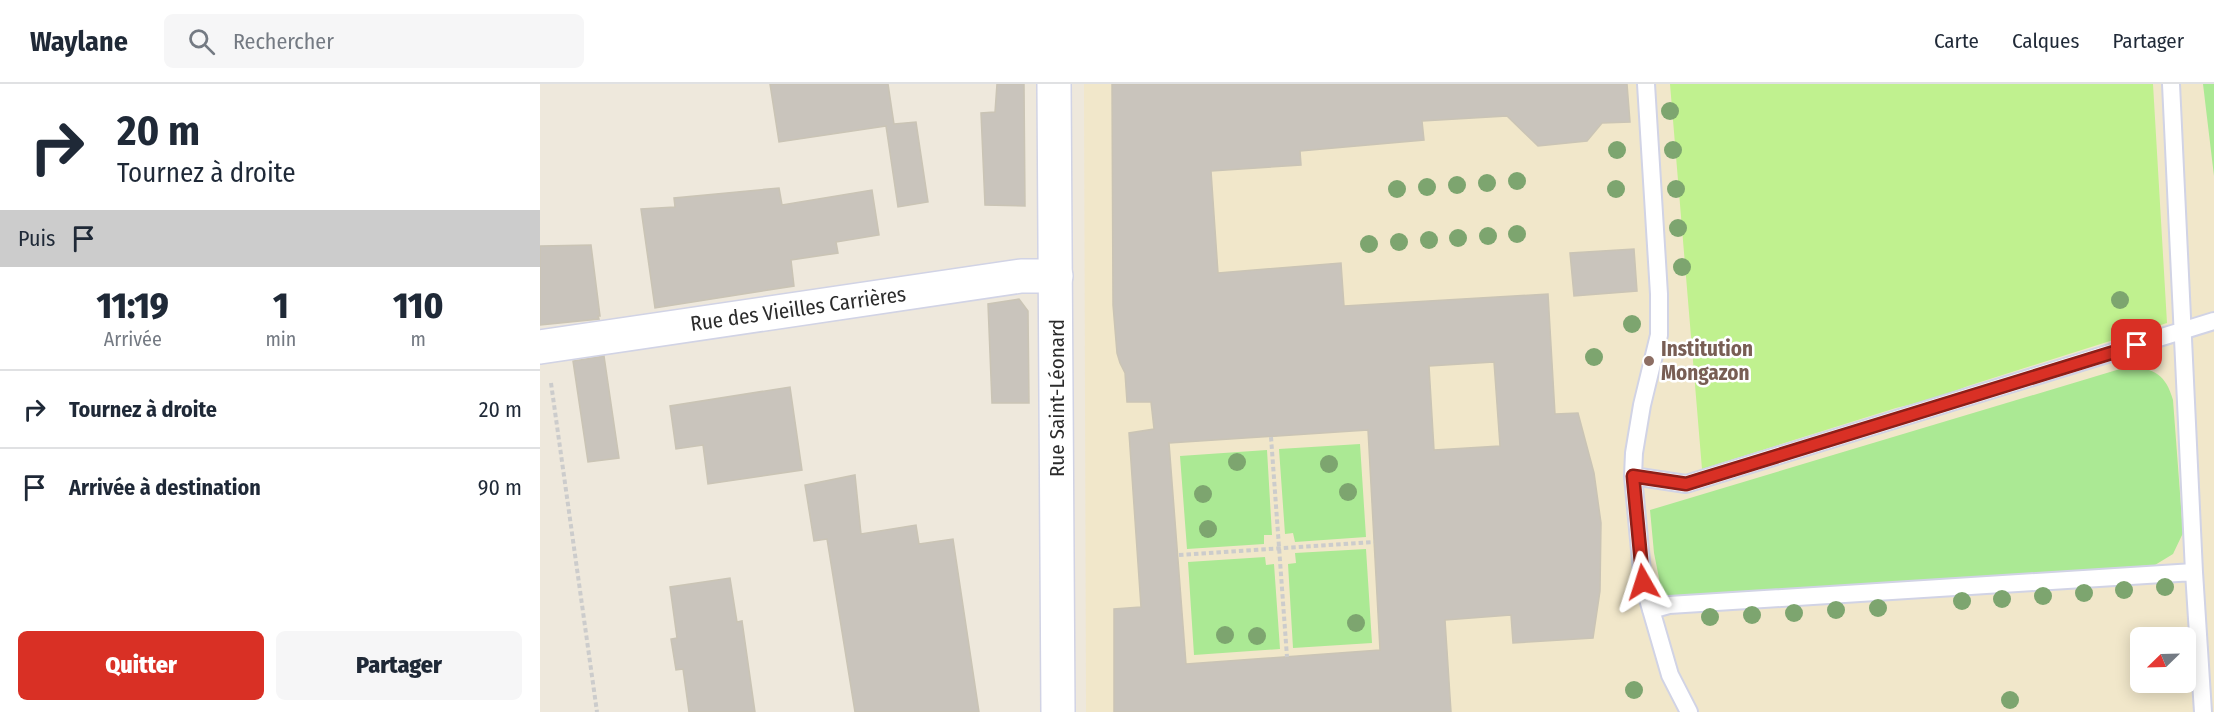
<!DOCTYPE html>
<html lang="fr">
<meta charset="utf-8">
<style>
body{margin:0;font-family:"Fira Sans Condensed",sans-serif;background:#f6f6f7;color:#1f2937;height:100vh;display:flex;flex-direction:column;font-size:22px;white-space:nowrap}
*{box-sizing:border-box;margin:0}
p{font-size:20px;color:#747a83}
.icon{flex:none;width:33px;height:33px;fill:none;stroke:currentColor;stroke-width:2;stroke-linecap:round;stroke-linejoin:round}
.map{position:relative;flex:1;overflow:hidden}
.panel{display:flex;flex-direction:column;background:#fff;width:540px}
.panel>*{flex:none}
.top-card{background:#fff;color:#1f2937;overflow:hidden}
.needle{width:39px;rotate:247deg}
.tools{position:absolute;left:1590px;top:543px;display:grid;gap:12px}
.tools a{display:grid;place-items:center;width:66px;height:66px;border-radius:9px;background:#fff;box-shadow:0 3px 15px #0003;font-size:30px}
.pin{position:absolute;display:grid;place-items:center;width:51px;height:51px;color:#fff;margin:-26px;border-radius:12px;box-shadow:0 3px 9px #0006}
.me{position:absolute;width:66px;margin:-33px;rotate:354deg;stroke-linejoin:round;filter:drop-shadow(0 0 4px #0008)}
.turn{display:flex;align-items:center;gap:21px;height:126px;padding:0 18px;font-size:27px}
.turn .icon{width:78px;height:78px;stroke-width:2.5}
.turn b{display:block;font-size:42px;line-height:51px}
.then{display:flex;align-items:center;height:57px;padding:0 18px;background:#0003;gap:12px;font-size:22px}
.eta{display:flex;justify-content:space-evenly;align-items:center;height:102px;text-align:center}
.eta b{font-size:36px;font-weight:800;line-height:42px}
.cta{display:flex;gap:12px;margin-top:auto;padding:12px 18px}
.cta a{flex:1;height:69px;border-radius:9px;background:#d93025;color:#fff;font-size:24px;font-weight:800;line-height:69px;text-align:center}
.cta a+a{background:#f6f6f7;color:#1f2937}
ul{padding:0;list-style:none}
li{display:flex;align-items:center;gap:18px;height:78px;padding:0 18px;border-top:2px solid #e0e1e3}
li div{flex:1}
li b{display:block;font-size:22px}
li em{font-style:normal}
header{display:flex;align-items:center;gap:36px;box-sizing:border-box;height:84px;padding:0 30px;background:#fff;border-bottom:2px solid #e0e1e3}
header strong{font-size:28px}
nav{display:flex;gap:33px;margin-inline-start:auto;font-size:21px}
.search{width:420px;height:54px;background:#f6f6f7;display:flex;align-items:center;gap:15px;box-sizing:border-box;padding:0 21px;border-radius:9px;color:#747a83;font-size:22px}
main{display:flex;flex:1;min-height:0}
.map>svg:first-child{display:block}
.education{fill:#f1e7ca;fill-rule:evenodd}
.green{fill:#abe994}
.pitch{fill:#c0f18f}
.building{fill:#c9c4bc;stroke:#cac4b5;stroke-width:1.5;fill-rule:evenodd}
.lines{fill:none;stroke-linecap:round;stroke-linejoin:round}
.lane-casing{stroke:#d1d3e5;stroke-width:20}
.street-casing{stroke:#d1d3e5;stroke-width:36}
.secondary-casing{stroke:#d1d3e5;stroke-width:36}
.path{stroke:#ccc;stroke-width:4;stroke-dasharray:4.5 3;stroke-linecap:butt}
.lane{stroke:#fff;stroke-width:16}
.street{stroke:#fff;stroke-width:33}
.secondary{stroke:#fff;stroke-width:33}
.tree{fill:#7da56f}
.route-casing{stroke:#8d1f18;stroke-width:15}
.route{stroke:#d93025;stroke-width:10}
.education-dot{fill:#8d6e63;stroke:#fff;stroke-width:2}
.labels{text-anchor:middle;stroke-width:5;stroke-linejoin:round;paint-order:stroke}
.street-label{font-size:21px;fill:#2b2b2b;stroke:#fff}
.education-label{font-size:21px;font-weight:bold;fill:#785e54;stroke:#fff;text-anchor:start}
</style>
<header>
<strong>Waylane</strong>
<div class="search"><svg class="icon" aria-label="search" viewBox="0 0 24 24"><circle cx="10" cy="10" r="6"/><path d="M15 15l6 6"/></svg>Rechercher</div>
<nav><a>Carte</a><a>Calques</a><a>Partager</a></nav>
</header>
<main>
<section class="panel">
<div class="top-card">
<div class="turn"><svg class="icon" aria-label="right" viewBox="0 0 24 24"><path d="M7 20v-9h11M14 6l5 5-5 5"/></svg><div><b>20 m</b>Tournez à droite</div></div>
<div class="then">Puis<svg class="icon" aria-label="arrive" viewBox="0 0 24 24"><path d="M6 21V4h12l-3 4 3 4H6"/></svg></div>
</div>
<div class="eta">
<div><b>11:19</b><p>Arrivée</p></div>
<div><b>1</b><p>min</p></div>
<div><b>110</b><p>m</p></div>
</div>
<ul>
<li><svg class="icon" aria-label="right" viewBox="0 0 24 24"><path d="M7 20v-9h11M14 6l5 5-5 5"/></svg><div><b>Tournez à droite</b></div><em>20 m</em></li>
<li><svg class="icon" aria-label="arrive" viewBox="0 0 24 24"><path d="M6 21V4h12l-3 4 3 4H6"/></svg><div><b>Arrivée à destination</b></div><em>90 m</em></li>
</ul>
<div class="cta"><a>Quitter</a><a>Partager</a></div>
</section>
<div class="map">
<svg width="1674" height="628" viewBox="0 0 1674 628">
<rect width="100%" height="100%" fill="#eee8dc"/>
<path class="education" d="M544,0H1674V628H546ZM1600,554H1646V598H1600Z"/>
<path class="green" d="M1663,0H1674V92Z
M1590,282C1615,285 1626,291 1633,316L1643,449L1633,470L1615,481L1123,514L1114,469L1110,426Z
M820,360L826,453L755,458L753,449L745,450L739,365Z
M727,366L732,451H724V460L647,465L640,372Z
M826,465L832,559L753,564L748,480L756,479L755,469Z
M725,473L726,481L734,480L740,565L654,571L648,478Z"/>
<path class="pitch" d="M1130,0H1613L1627,239L1428,302L1397,314L1356,324L1162,385Z"/>
<path class="building" d="M230,0H348L354,40L376,38L388,118L358,123L346,42L239,58Z
M457,0H484L485,122L445,121L441,29L455,28Z
M572,0H1087L1090,38L1062,39L1047,57L998,62L967,32L882,37L884,56L760,67L761,81L671,87L678,189L801,179L804,222L1008,210L1015,330L1038,329L1054,389L1061,439L1060,507L1053,554L973,559L971,531L905,536L911,628H574V525L601,523L589,349L614,345L611,318H587L585,289L580,279L577,269L573,221ZM954,278L960,362L894,366L889,282ZM828,346L840,566L646,580L629,359Z
M239,104L242,121L332,106L339,151L296,158L298,169L251,176L254,202L115,224L101,125L135,123L134,114Z
M51,161L60,232H58L59,235L0,241V162Z
M1094,165L1097,207L1034,212L1030,169Z
M479,215L488,227L489,319H452L448,220Z
M64,272L79,374L48,378L33,277Z
M250,303L262,386L168,400L163,361L136,365L130,322Z
M315,391L321,450L376,441L379,460L413,455L439,628H315L287,455L274,457L265,401Z
M190,494L197,538L202,537L215,628H149L143,585L136,586L131,555L137,554L130,503Z"/>
<g class="lines">
<defs>
<path id="lane" d="M1106,0L1119,210V251L1102,321L1094,369L1093,392L1103,498L1130,591L1149,628
M1631,0L1654,488
M1093,392L1146,400L1674,237
M1111,526L1129,521L1654,488L1663,628"/>
<path id="street" d="M0,263L481,192H516"/>
<path id="secondary" d="M514,0L518,628"/>
</defs>
<use href="#lane" class="lane-casing"/>
<use href="#street" class="street-casing"/>
<use href="#secondary" class="secondary-casing"/>
<path class="path" d="M11,299L57,628
M731,353L747,573
M639,471L834,458"/>
<use href="#lane" class="lane"/>
<use href="#street" class="street"/>
<use href="#secondary" class="secondary"/>
</g>
<g class="tree">
<circle cx="1130" cy="27" r="9"/>
<circle cx="1077" cy="66" r="9"/>
<circle cx="1133" cy="66" r="9"/>
<circle cx="977" cy="97" r="9"/>
<circle cx="947" cy="99" r="9"/>
<circle cx="917" cy="101" r="9"/>
<circle cx="887" cy="103" r="9"/>
<circle cx="857" cy="105" r="9"/>
<circle cx="1076" cy="105" r="9"/>
<circle cx="1136" cy="105" r="9"/>
<circle cx="1138" cy="144" r="9"/>
<circle cx="977" cy="150" r="9"/>
<circle cx="948" cy="152" r="9"/>
<circle cx="918" cy="154" r="9"/>
<circle cx="889" cy="156" r="9"/>
<circle cx="859" cy="158" r="9"/>
<circle cx="829" cy="160" r="9"/>
<circle cx="1142" cy="183" r="9"/>
<circle cx="1580" cy="216" r="9"/>
<circle cx="1092" cy="240" r="9"/>
<circle cx="1054" cy="273" r="9"/>
<circle cx="697" cy="378" r="9"/>
<circle cx="789" cy="380" r="9"/>
<circle cx="808" cy="408" r="9"/>
<circle cx="663" cy="410" r="9"/>
<circle cx="668" cy="445" r="9"/>
<circle cx="1625" cy="503" r="9"/>
<circle cx="1584" cy="506" r="9"/>
<circle cx="1544" cy="509" r="9"/>
<circle cx="1503" cy="512" r="9"/>
<circle cx="1462" cy="515" r="9"/>
<circle cx="1422" cy="517" r="9"/>
<circle cx="1338" cy="524" r="9"/>
<circle cx="1296" cy="526" r="9"/>
<circle cx="1254" cy="529" r="9"/>
<circle cx="1212" cy="531" r="9"/>
<circle cx="1170" cy="533" r="9"/>
<circle cx="816" cy="539" r="9"/>
<circle cx="685" cy="551" r="9"/>
<circle cx="717" cy="552" r="9"/>
<circle cx="1094" cy="606" r="9"/>
<circle cx="1470" cy="616" r="9"/>
</g>
<g class="lines">
<defs>
<path id="route" d="M1103,498L1093,392L1146,400L1597,261"/>
</defs>
<use href="#route" class="route-casing"/>
<use href="#route" class="route"/>
</g>
<circle class="education-dot" cx="1109" cy="277" r="6"/>
<g class="labels">
<g class="street-label">
<text transform="translate(258 225) rotate(-8)" y="7">Rue des Vieilles Carrières</text>
<text transform="translate(517 314) rotate(-90)" y="7">Rue Saint-Léonard</text>
</g>
<g class="education-label">
<text x="1121" y="272">Institution<tspan x="1121" dy="24">Mongazon</tspan></text>
</g>
</g>
</svg>
<div class="tools">
<a><svg class="needle" viewBox="-14 -14 28 28"><path d="M0-13l5 13h-10z" fill="#e53935"/><path d="M0 13l5-13h-10z" fill="#747a83"/></svg></a>
</div>
<div class="pin" style="left:1597px;top:261px;background:#d93025"><svg class="icon" aria-label="arrive" viewBox="0 0 24 24"><path d="M6 21V4h12l-3 4 3 4H6"/></svg></div>
<svg class="me" style="left:1103px;top:498px" viewBox="-20 -20 40 40"><path d="M0-17L14 15 0 8-14 15z" fill="#d93025" stroke="#fff" stroke-width="4"/></svg>
</div>
</main>
